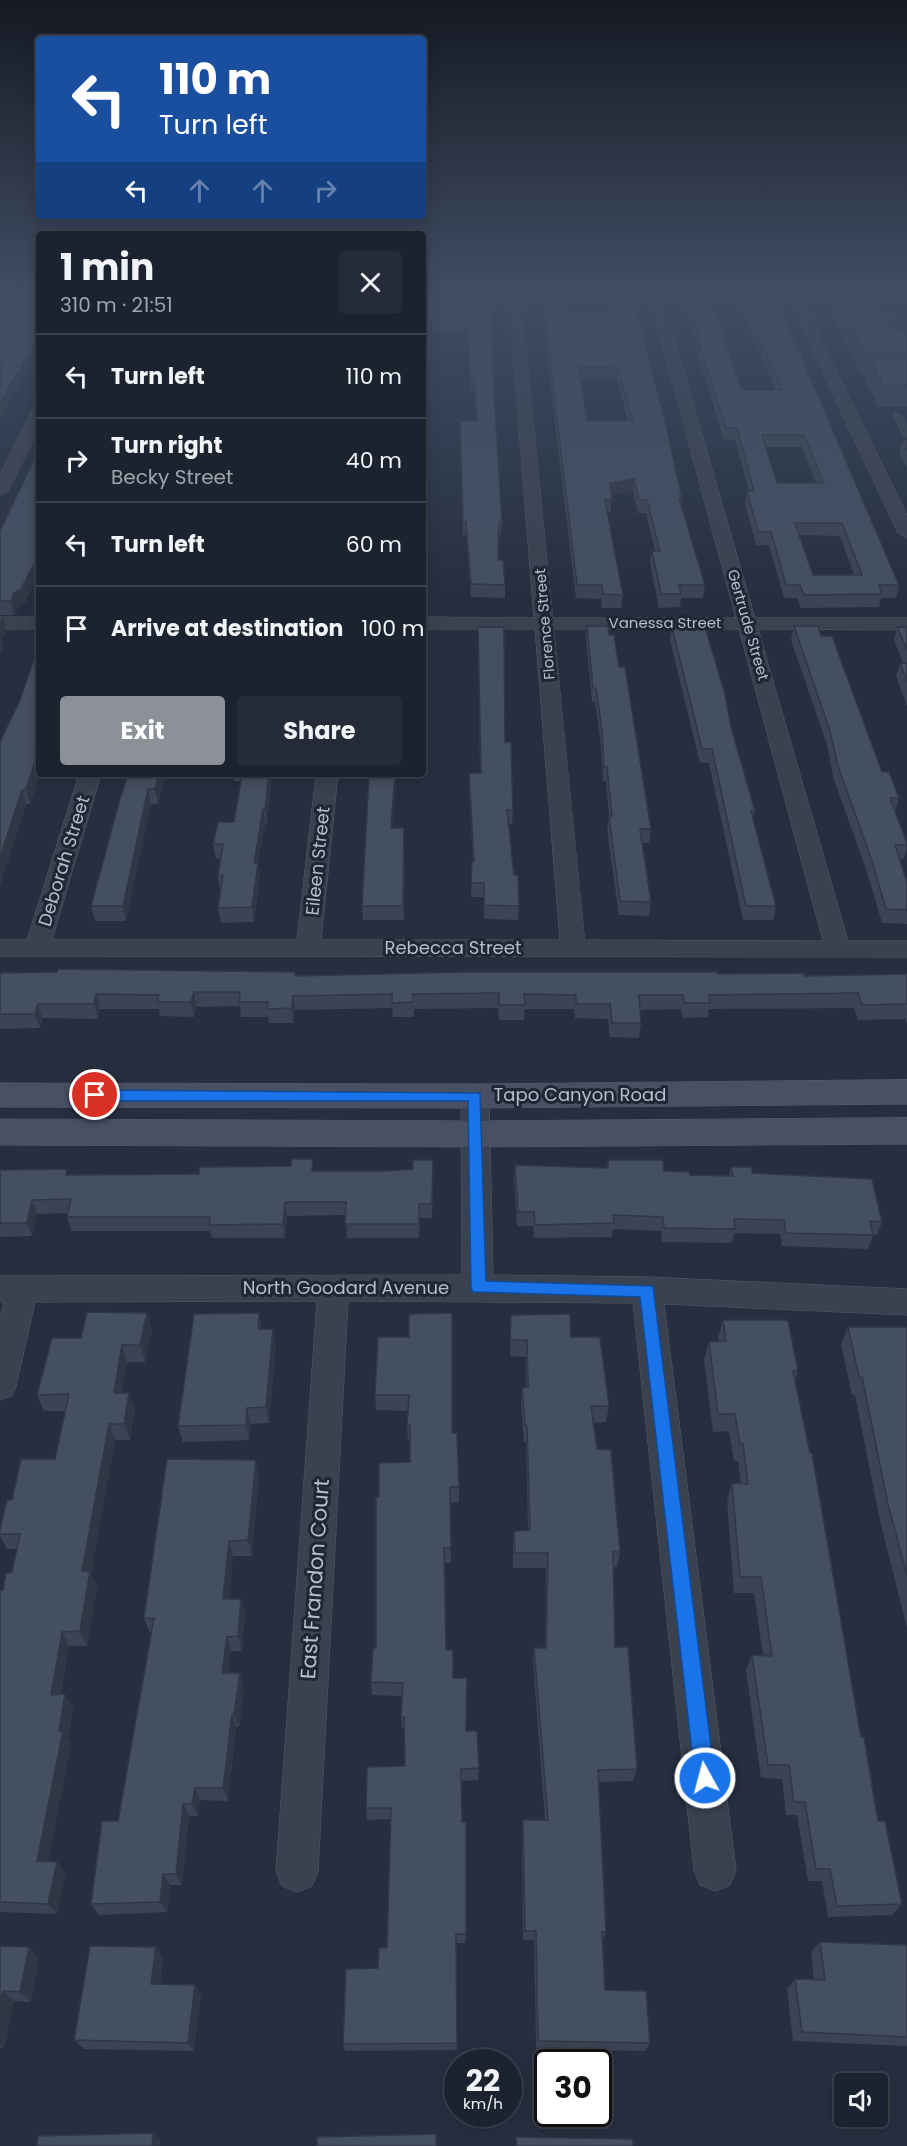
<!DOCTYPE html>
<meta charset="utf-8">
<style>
body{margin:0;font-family:Poppins,sans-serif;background:#252b38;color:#f1f3f6;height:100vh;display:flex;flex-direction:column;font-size:22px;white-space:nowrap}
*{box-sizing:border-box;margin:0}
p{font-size:20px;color:#a0a4ab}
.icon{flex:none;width:33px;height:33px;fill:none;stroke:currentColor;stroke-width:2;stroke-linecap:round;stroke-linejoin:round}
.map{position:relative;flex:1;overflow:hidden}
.details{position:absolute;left:36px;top:231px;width:390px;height:546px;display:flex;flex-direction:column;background:#1c2330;border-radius:6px;box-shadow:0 3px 15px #0003,0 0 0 2px #3a404c}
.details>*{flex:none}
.hud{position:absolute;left:36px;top:36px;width:390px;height:183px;border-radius:6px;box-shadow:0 3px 15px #0003,0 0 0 2px #3a404c;background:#1a4fa0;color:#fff;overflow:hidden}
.fabs{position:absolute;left:834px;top:2073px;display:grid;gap:12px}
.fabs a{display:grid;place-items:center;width:54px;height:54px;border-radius:6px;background:#1c2330;box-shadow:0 3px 15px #0003,0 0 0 2px #3a404c;font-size:30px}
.speed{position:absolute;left:444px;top:2049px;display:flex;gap:12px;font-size:30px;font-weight:700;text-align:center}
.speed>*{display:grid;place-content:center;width:78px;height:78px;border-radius:50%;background:#1c2330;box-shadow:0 3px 15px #0003,0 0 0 2px #3a404c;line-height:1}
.speed small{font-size:15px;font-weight:400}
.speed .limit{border:3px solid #111;border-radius:9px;background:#fff;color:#111}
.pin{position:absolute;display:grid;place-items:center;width:51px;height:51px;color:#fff;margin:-26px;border:3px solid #fff;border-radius:50%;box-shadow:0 2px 6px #0007}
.me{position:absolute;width:66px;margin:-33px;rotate:353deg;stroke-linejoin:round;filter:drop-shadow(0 0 4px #0008)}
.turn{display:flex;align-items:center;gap:21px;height:126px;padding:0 24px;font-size:27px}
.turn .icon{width:78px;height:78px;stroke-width:2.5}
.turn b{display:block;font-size:42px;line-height:51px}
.lanes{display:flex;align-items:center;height:57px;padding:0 24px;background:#0003;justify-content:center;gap:30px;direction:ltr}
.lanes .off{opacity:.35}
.round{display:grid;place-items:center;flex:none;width:63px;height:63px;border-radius:6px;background:#252b38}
.summary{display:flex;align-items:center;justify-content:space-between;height:102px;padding:0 24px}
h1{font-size:36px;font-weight:700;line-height:45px}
.action{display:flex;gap:12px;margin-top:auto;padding:12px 24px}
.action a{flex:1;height:69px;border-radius:6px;background:#8c9099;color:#fff;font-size:24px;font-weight:700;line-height:69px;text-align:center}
.action a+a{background:#252b38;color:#f1f3f6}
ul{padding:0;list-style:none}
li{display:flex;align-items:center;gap:18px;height:84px;padding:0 24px;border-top:2px solid #3a404c}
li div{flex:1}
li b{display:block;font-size:22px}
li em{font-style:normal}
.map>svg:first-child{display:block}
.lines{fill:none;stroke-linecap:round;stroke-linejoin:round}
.service-casing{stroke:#555d6b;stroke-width:1}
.minor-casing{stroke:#555d6b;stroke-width:1}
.secondary-casing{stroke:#555d6b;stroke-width:1}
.service{fill:#3a4250;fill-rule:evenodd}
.minor{fill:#3a4250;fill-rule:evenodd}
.secondary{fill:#495063;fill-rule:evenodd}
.wall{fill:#3b4454;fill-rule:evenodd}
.shaded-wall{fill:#303745}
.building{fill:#454f62;stroke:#303745;stroke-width:1.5;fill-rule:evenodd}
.route{fill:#1a73e8;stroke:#114b97;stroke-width:1.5}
.labels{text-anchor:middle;stroke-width:6;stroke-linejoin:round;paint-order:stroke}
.far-street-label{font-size:15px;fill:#b7bdcb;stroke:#1f2735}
.street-label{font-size:18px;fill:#b7bdcb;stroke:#1f2735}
.near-street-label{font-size:21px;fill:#b7bdcb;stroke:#1f2735}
</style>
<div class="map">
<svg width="907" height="2146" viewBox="0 0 907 2146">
<rect width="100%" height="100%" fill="#262f40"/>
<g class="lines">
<defs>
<path id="service" d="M652,292H658L659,302H655Z
M788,292H794L797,301H793Z
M871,310L907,313V317L891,316L907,340V348L884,315L801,317L798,315L801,313Z
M894,413L901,415L907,427V437L903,435Z"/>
<path id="minor" d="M423,294L907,296V304L803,303L907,515V538L898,533L790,303H664L755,618H907V630L758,629L848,941H907V957L0,956V940H27L79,774H101L52,940H297L316,774H338L321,940H560L535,629H423V617L534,618L509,302H423ZM522,302L651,303L736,618H553ZM554,629H739L823,941L585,940Z
M39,407V428L8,491L0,496V475L31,412Z
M0,617H39V629H0Z
M475,1086L485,1089L489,1096L493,1275L647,1277L907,1289V1315L664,1304L736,1870L730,1885L715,1891L700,1885L694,1870L633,1303L348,1301L318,1871L312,1886L297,1892L282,1886L276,1871L317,1301L35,1302L16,1386L12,1396L0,1400V1317L4,1302H0V1276L462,1275L461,1096L465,1089Z"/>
<path id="secondary" d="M907,1080V1104L475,1108L0,1107V1083L475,1084Z
M907,1118V1144L475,1147L0,1145V1119L475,1121Z"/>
</defs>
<use href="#service" class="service-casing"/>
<use href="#minor" class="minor-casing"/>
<use href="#secondary" class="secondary-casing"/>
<use href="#service" class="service"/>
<use href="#minor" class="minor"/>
<use href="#secondary" class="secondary"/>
</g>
<path class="wall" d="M677,292H704V293H678Z
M857,292H894L893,294H858Z
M423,293H492V360L502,522L501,535H499L498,560L505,585V598L471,597L466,535H463L460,433L476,421L474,390H470L467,333H431L429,363H426L424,379H423Z
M683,294L742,390H776L739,306L740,295L899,585L896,598H881L879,607L801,608L797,598H784L769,545H756L745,503L747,491H749L735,440H724L696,349V344L682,305ZM766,447H802L816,483H777ZM800,535L840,536L854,575H813Z
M542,295L569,312L606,311L605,306L606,295L682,498L681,504L705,585L703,598H681L680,607L659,608L650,563L652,551H655L646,513H638L633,491L611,495V512H607L623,595L621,608H602L601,599L576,598L541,306ZM581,379H617L628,421H587Z
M837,298L892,330H907V407H878L866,382L867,374H861L833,318Z
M902,440H907V468L899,452Z
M39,449V574L25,603L18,607L14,615H0V531Z
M423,574H425V607H423Z
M587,626L609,635L619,667L651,829L649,843H642L651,902L649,916L619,915L607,830L609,816L606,781H603L601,745L595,702H592L586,639Z
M794,626L821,636L882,772L899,798L895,812L907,843V848L904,859H900L907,882V924L882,923L867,872L834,780L827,745L791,640Z
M672,627L731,727L755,811L753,820L776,906L773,920H743L709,763H700L670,640Z
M897,627H907V706L896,676L900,663H903L894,640Z
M478,640L505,742L513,810L512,824H509L514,875L519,906L518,920L484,919V897H471L472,862H473L469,787V773H480Z
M20,700L39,774H40L30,804H26L0,886Z
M128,774H163L164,781L158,804H151L126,921H95L91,906Z
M233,774H272L267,824H265L258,863L260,878L254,922L221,923L218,908L221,890H220L218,876L220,859H216L213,844L234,822L241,781H234Z
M392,828L405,842L404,920H363L362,906Z
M0,973L295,975L718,974L804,976L907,974V1024L905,1019L858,1020L854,1008L709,1009L708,1017L683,1018L681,1009L640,1010L641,1023L639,1038L610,1037L608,1019L575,1018L574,1009H525L524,1020H499L498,1008L414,1009V1017H393L392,1008L295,1010L293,1023H269L268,1017H241L240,1006L196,1007L194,1017L160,1016L159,1009H100L98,1019L42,1018L40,1028L0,1029Z
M433,1160L432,1218H420L419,1238H347L346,1215L287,1216L285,1238H212L210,1231H71L67,1217L68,1213L37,1214L32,1236L0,1237V1170L69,1175L385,1171L413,1169Z
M608,1160L664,1171L690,1175L729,1176L731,1167L752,1173L882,1222L877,1235H873L868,1249L782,1246L780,1234L734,1233L732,1243L662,1242L661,1231L613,1229L612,1237L534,1238L533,1226H517L514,1179L515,1165L607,1168Z
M147,1313L152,1331L145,1362H127L122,1393L135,1409L130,1440H115L91,1573L97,1586L87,1646H69L61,1695L65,1694L73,1708L68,1738L71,1744L48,1861L57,1862L65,1873L57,1914L0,1912V1590H3L12,1572L17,1549H7L0,1536V1529L12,1500L55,1459L65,1411H44L37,1395L81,1338Z
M259,1313L262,1329H273L276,1345L269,1423L251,1424L249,1440L183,1442L178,1426Z
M511,1315L571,1337L609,1406L606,1422L593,1423L597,1449L620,1552L617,1567H613L615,1647L637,1769L633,1781L599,1782L606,1932L603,1941L605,1990L650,2043L645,2051L536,2049L534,1940H523L522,1831L523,1820H545L533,1662L534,1648H545L546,1568H513V1546L514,1531L528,1530L526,1442H524L521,1404L522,1388L526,1387V1357L510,1356Z
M723,1320L798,1371L795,1381L861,1737L878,1821L902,1904L892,1915L828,1917L822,1881H808L797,1815H786L782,1779L761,1778L746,1670L752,1655L763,1656L754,1593H734L727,1500L732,1483L741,1484L738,1461H734L729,1431L713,1432L704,1360L709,1342H719L718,1339Z
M848,1327H907V1628L880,1521L855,1395H852L841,1345Z
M378,1337L452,1433L459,1487V1502L450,1503L451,1563H444L446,1650L466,1731L479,1768L478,1780L461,1781L466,1934L465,1943H457V2050L345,2051L343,2044L387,1948L391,1819L367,1820L366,1808L405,1766L404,1729H402L401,1717L402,1696L372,1695L371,1682L376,1648L379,1497L410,1462V1441H408L407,1425L408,1411L376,1410L375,1395Z
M259,1477L252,1556H233L229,1599H241L245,1613L242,1651H231L228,1673H240L244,1687L239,1727H236L228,1801L200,1800L198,1816H189L182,1885H170L167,1912L99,1915L91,1904L118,1821L151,1633H150L144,1618Z
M820,1942L907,1945V2046L793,2041L787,1989L795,1979L814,1980L811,1952Z
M0,1946L29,1947L39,1958L31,2002L14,2001L4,2048H0Z
M156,1947L163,1958L160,1984L201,1994L194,2051L84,2049L74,2040Z"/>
<path class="shaded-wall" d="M431,321V333L429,363V351Z
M39,335V351L0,420V403Z
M426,351V363L424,379V367Z
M634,479L633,491L609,496L610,483Z
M39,554V574L25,603L18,607L14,615L11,601L14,593Z
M3,617L6,631L2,640L4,646L0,654V623Z
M39,741V774H40L30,804L26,789L34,753Z
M157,774H163L164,781L158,804L155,789Z
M269,774H272L267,824L265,809Z
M395,774H397L391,842V828Z
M148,789L151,804L126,921L123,906Z
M22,790L26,804L0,886V857Z
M263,809L265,824L256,878L254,863Z
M404,828L405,842L404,920L403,906Z
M258,863L260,878L254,922L252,907Z
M194,992L196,1007L194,1017L191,1002Z
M96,994L100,1009L98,1019L94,1004Z
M293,996L295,1010L293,1023L292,1008Z
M38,1004L42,1018L40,1028L35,1014Z
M433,1160L434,1174L432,1218V1204Z
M32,1200L37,1214L32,1236L27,1223Z
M285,1202L287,1216L285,1238L283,1224Z
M147,1313L152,1331L145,1362L140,1345Z
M259,1313L262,1330L258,1329Z
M273,1329L276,1345L269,1423L266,1407Z
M122,1345L127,1362L120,1409L114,1393Z
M129,1393L135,1409L130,1440L124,1424Z
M247,1408L251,1424L249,1440L246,1425Z
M109,1424L115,1440L91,1573L97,1586L87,1646L80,1631L82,1571Z
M256,1460L259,1477L252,1556L248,1540Z
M229,1541L233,1556L228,1614L223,1599Z
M241,1599L245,1613L242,1651L238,1636Z
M62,1632L69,1646L58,1708L51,1695Z
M227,1637L231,1651L226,1687L222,1673Z
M240,1673L244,1687L239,1727L234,1714Z
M65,1694L73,1708L68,1738L71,1744L46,1872L37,1861Z
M232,1714L236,1727L228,1801L223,1788Z
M195,1788L200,1800L198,1816L192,1804Z
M183,1804L189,1816L182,1885L176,1874Z
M57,1862L65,1873L57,1914L48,1904Z
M163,1874L170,1885L167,1912L160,1902Z
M29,1947L39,1958L31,2002L20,1992Z
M156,1947L163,1958L158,1994L151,1984Z
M195,1985L201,1994L194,2051L188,2043Z
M3,1991L14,2001L4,2048L0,2045V2004Z
M153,2133L160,2139V2146H152Z"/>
<path class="building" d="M423,293H492V360L502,522H499L498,560H503L505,585L471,584L466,522H463L460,421H477L474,378H470L468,321H431L429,351H426L424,367H423Z
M683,294H709L742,390H783L740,295H775L899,585H879L882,594L804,595L800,585H786L771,532H758L747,491H754L737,428H726L697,338H700ZM762,435H804L824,483H777ZM795,523H842L862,575H813Z
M542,295H567L569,312L610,311L606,295H632L664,417L682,498H679L705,585H679L681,594H661L652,551H660L647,500H639L634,479L610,483L612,500H605L623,595L603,594L602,585H577ZM579,367L618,368L633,421H587Z
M0,296H39V335L0,403Z
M873,297L892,330H907V353L866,352L837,298Z
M870,360H907V385H883Z
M902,440H907V450Z
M39,449V554L21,589L14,593L11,601H0V531Z
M423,507H424L423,544Z
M423,574H425V593L423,594Z
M587,626H608L609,635H614L619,667H625L651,829H640L651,902L620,901L609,816H612L607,767H604L602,731L596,688H593Z
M794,626H818L821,636H832L882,772H889L899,798H890L907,843V845H895L907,882V910L886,909L871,858L838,766L830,731Z
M478,627H504L505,742H511L513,810H507L514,875H518L519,906L484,905V883H471L472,862H474L469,773H481Z
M672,627H705L725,694L731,727L755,811H751L776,906H746L712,749H702Z
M897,627H907V650Z
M39,644V741L34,753H38L26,789L22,790L0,857V742L20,700Z
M900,663H907V682Z
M128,774H159L155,789H148L123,906H91L120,799Z
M242,774H269L265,809H263L254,863H258L252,907L218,908L223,875L218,876L223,844H213L218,822H234Z
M369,774H395L391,828H404L403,906H362Z
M58,969L295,972V976L464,972H718V974L804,973V976L907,974V1004L862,1005L858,993L709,995L710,1003H685L683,995H639L641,1023H612L610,1004H576V995L524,994L525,1005H499V993L413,994V1002L392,1003V994L293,996L292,1008L267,1009L268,1002H239L240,992H194L191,1002H157L159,995L96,994L94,1004H38L35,1014H0V973L57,972Z
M291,1159H313L312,1171H385L413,1169V1160H433L432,1204H419V1224H345L346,1202H285L283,1224L209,1225L210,1217H67L71,1199L32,1200L27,1223H0V1170L67,1169L66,1175L199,1174V1167L291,1166Z
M608,1160H663L664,1171L690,1172V1175L733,1176L731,1167H752V1173L872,1179L882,1222L870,1221L873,1235L786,1233L784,1220L734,1219L735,1229L664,1228L663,1217L613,1215L614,1223L535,1225L534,1212H518L515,1165L608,1168Z
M87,1312L147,1313L140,1345H122L114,1393H129L124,1424H109L82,1571H90L80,1631L62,1632L51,1695L65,1694L59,1731H63L37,1861L57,1862L48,1904L0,1902V1590H3L6,1573L12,1572L20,1534H0V1529L7,1500H12L21,1459H55L69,1394L37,1395L52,1338H81Z
M259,1313L258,1329H273L266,1407L247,1408L246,1425L178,1426L194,1314Z
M452,1313V1433H457L459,1487H450L451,1548H444L446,1650H453V1678H467L466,1731H477L479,1768L461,1769L462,1822H466V1934H456L457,2043L343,2044L346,1969L378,1968L379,1948H387L391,1808H366L367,1767L405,1766L404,1717H401L403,1683L371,1682L373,1648H376V1497H379V1463L410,1462V1425H407L409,1395H375L378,1337H409V1314Z
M570,1314L571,1337H600L609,1406H591L597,1449L611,1450L620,1552H613L615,1647H628L637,1769L598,1770L606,1932H602L605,1990L646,1991L650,2043L538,2041L536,1931H525L523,1820H548L534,1648H546L548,1553H515L514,1531L530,1530L527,1426H525L522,1388L528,1387L527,1340H510L511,1315Z
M723,1320H788L798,1371H793L810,1453H812L861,1737H864L878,1821H885L902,1904L837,1906L830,1869H816L805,1802H794L789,1765H768L752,1655L772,1656L761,1577H740L732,1483L748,1484L743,1444H740L735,1414H718L709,1342L726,1341Z
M848,1327H907V1576L888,1504L862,1377H859Z
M167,1459L256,1460L248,1540L229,1541L223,1599H241L238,1636L227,1637L222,1673H240L234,1714H232L223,1788H195L192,1804H183L176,1874H163L160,1902L91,1904L102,1821H118L154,1618H144Z
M820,1942L907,1945V2037L802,2032L795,1979L825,1980Z
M0,1946L29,1947L20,1992L3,1991L0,2004Z
M90,1946L156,1947L151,1984L195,1985L188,2043L74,2040Z
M153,2133L152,2146H37L38,2136Z
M436,2134V2146H317V2137Z
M516,2137L633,2139V2146H517Z"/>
<linearGradient id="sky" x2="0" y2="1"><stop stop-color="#151a23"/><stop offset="0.49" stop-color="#414d64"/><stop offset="1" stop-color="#414d64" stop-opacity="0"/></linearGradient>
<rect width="907" height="592" fill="url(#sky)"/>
<path class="route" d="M95,1090L480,1093L486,1281L653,1286L715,1778L712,1785L705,1788L697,1785L695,1778L640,1297L473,1292L471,1288L468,1101H95L88,1095Z"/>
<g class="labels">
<g class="far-street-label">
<text x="665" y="628">Vanessa Street</text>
<text transform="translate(545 624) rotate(-95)" y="5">Florence Street</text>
<text transform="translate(748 625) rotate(74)" y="5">Gertrude Street</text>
</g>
<g class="street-label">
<text transform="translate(64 861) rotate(-73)" y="6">Deborah Street</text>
<text transform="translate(318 861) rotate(-84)" y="6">Eileen Street</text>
<text x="453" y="954">Rebecca Street</text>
<text x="580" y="1101">Tapo Canyon Road</text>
<text x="346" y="1294">North Goodard Avenue</text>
</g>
<g class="near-street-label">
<text transform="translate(315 1579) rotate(-86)" y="7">East Frandon Court</text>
</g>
</g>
</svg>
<div class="fabs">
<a><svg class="icon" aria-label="sound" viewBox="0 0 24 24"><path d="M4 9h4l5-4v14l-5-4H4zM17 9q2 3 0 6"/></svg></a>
</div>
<div class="speed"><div>22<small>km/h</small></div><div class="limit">30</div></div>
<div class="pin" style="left:95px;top:1095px;background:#d93025"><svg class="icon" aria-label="arrive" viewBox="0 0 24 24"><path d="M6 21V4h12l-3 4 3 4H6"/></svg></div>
<svg class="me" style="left:705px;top:1778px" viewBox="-20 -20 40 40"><circle r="17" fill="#1a73e8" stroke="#fff" stroke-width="3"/><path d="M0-11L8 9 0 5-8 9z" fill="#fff"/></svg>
<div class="hud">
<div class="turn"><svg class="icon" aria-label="left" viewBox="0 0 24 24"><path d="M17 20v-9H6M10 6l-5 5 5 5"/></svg><div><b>110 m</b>Turn left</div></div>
<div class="lanes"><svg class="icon" aria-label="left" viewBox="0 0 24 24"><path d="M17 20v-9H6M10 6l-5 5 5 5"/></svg><svg class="icon off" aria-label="ahead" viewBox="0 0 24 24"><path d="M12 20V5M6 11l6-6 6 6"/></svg><svg class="icon off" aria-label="ahead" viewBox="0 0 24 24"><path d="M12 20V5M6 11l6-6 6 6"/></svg><svg class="icon off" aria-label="right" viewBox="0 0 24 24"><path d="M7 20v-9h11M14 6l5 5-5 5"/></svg></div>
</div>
<section class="details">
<div class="summary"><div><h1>1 min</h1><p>310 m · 21:51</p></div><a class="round"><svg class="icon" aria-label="close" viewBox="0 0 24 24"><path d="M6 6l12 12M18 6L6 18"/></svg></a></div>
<ul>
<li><svg class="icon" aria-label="left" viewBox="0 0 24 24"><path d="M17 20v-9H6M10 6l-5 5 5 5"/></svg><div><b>Turn left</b></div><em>110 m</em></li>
<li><svg class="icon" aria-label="right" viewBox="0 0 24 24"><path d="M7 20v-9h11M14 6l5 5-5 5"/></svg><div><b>Turn right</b><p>Becky Street</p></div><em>40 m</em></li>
<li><svg class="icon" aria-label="left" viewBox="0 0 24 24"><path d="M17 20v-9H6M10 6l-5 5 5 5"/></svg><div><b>Turn left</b></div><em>60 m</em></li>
<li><svg class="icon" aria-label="arrive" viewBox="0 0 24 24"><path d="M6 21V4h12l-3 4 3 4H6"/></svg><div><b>Arrive at destination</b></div><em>100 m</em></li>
</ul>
<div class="action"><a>Exit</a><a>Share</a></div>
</section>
</div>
